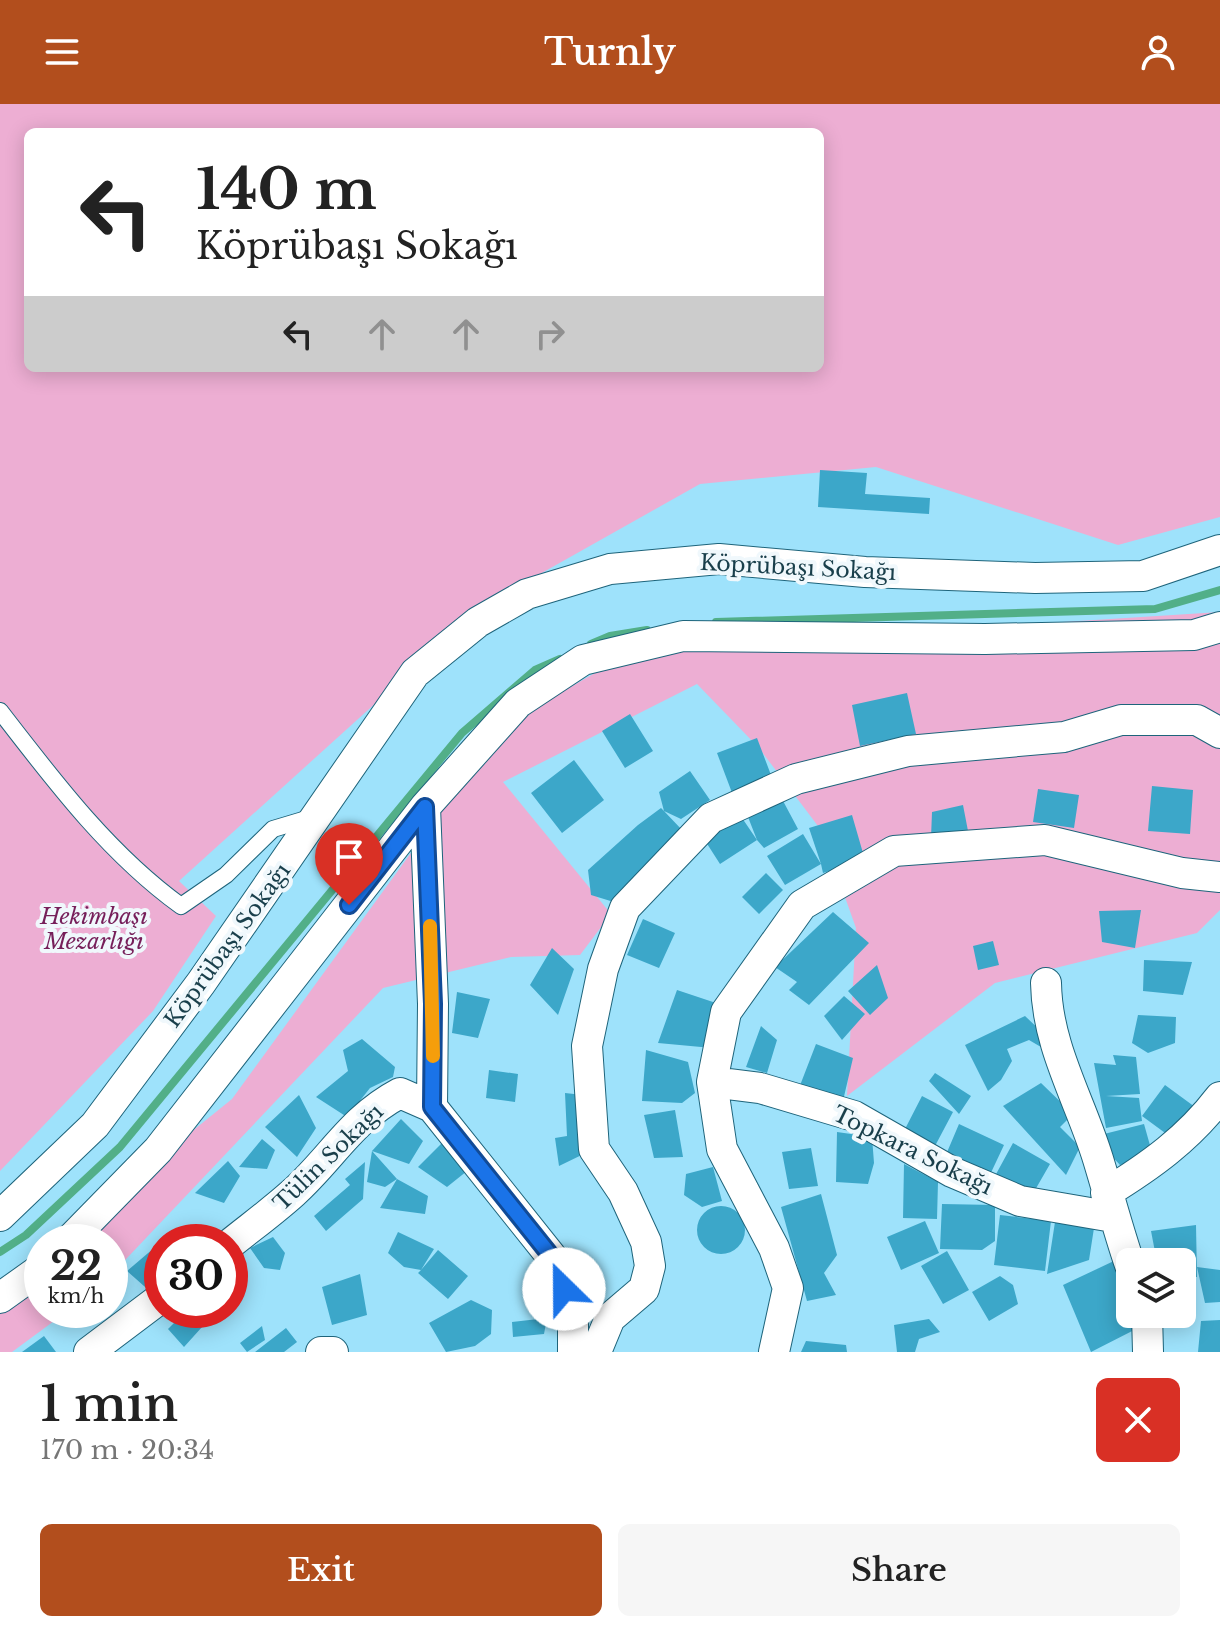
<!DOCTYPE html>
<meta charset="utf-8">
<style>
body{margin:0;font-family:"Libre Baskerville",serif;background:#f6f6f6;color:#222;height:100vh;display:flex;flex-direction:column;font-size:30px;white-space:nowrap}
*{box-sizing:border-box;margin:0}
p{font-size:26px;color:#767676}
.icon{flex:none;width:44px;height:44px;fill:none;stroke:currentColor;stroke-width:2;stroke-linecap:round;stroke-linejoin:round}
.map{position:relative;height:1248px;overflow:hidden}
.details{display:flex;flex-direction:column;background:#fff;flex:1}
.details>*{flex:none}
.guide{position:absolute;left:24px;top:24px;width:800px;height:244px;border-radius:12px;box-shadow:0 4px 20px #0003;background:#fff;color:#222;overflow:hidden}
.fabs{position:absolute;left:1116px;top:1144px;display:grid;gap:16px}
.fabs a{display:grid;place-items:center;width:80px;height:80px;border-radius:12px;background:#fff;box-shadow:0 4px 20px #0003;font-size:40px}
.speed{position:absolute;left:24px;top:1120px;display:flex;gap:16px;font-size:40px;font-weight:700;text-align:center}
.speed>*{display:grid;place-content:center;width:104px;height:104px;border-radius:50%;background:#fff;box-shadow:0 4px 20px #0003;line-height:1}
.speed small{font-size:20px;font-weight:400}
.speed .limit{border:12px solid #d22;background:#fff;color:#111}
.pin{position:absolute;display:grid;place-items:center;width:68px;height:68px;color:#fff;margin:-82px -34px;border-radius:50% 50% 50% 0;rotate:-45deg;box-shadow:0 0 8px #0007}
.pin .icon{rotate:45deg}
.me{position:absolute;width:88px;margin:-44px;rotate:337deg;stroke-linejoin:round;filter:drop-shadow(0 0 6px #0008)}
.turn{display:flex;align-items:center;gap:28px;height:168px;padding:0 40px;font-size:36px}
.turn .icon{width:104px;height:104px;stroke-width:2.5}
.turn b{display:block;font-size:56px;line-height:68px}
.lanes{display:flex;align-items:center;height:76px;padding:0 40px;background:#0003;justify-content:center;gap:40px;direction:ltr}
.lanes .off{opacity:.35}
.round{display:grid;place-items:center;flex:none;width:84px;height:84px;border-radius:12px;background:#f6f6f6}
.overview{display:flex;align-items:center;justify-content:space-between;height:136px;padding:0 40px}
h1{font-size:48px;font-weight:600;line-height:60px}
.primary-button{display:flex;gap:16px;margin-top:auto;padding:16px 40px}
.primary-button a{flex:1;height:92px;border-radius:12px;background:#b24e1d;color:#fff;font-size:32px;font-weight:600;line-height:92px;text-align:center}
.primary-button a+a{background:#f6f6f6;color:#222}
header{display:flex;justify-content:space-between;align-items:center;height:104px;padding:0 40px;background:#b24e1d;color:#fff;font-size:36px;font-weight:600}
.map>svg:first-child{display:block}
.green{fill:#edaed3;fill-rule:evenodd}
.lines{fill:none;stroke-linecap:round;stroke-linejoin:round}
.stream{stroke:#52af88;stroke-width:8}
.building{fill:#3ca7c9}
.lane-casing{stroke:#1e647b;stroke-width:18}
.street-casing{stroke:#1e647b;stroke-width:32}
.lane{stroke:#fff;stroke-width:16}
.street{stroke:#fff;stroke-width:30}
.route-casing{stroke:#114b97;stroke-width:20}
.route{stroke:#1a73e8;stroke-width:14}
.slow{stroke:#f59e0b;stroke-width:14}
.labels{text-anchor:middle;stroke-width:8;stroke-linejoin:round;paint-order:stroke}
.street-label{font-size:22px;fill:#193f4b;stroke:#f0f8fc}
.park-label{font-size:22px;font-style:italic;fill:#761f5a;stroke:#f0f8fc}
</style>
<header><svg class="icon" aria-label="menu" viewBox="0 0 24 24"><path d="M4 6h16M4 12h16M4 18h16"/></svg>Turnly<svg class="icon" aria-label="person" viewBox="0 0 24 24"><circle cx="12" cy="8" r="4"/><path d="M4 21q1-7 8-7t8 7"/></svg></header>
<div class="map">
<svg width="1220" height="1248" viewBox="0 0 1220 1248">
<rect width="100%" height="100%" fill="#9ee2fb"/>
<path class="green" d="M0,0H1220V413L1118,441L876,363L700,380L483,502L179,777L216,812L153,907L0,1067ZM28,28H820V264H28Z
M1220,508V806L1197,829L995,879L847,992L856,824L821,726L759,644L697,580L503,678L611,810L580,851L511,853L383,884L110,1172V1138H55L232,995L504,621L637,545Z
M42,1148V1206H69L12,1248H0V1182Z"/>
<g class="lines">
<path class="stream" d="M716,518L1155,505L1220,486
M591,540L610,532L647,526
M0,1148L26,1131L120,1043L462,629L535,566L560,555"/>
</g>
<path class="building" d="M820,366L867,369L865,390L930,394L929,410L818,403Z
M907,589L916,630L860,642L852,601Z
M630,610L653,647L625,664L602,627Z
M757,634L774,679L734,694L717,649Z
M574,656L604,696L562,729L531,689Z
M690,667L710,696L681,715L664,707L683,727L617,799L591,791L588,766L638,721L661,704L664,707L659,688Z
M1152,682L1193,686L1190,730L1148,727Z
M1038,685L1079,691L1074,724L1033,718Z
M782,695L798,725L764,744L757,736L720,760L704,735L740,711L757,736L748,713Z
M963,701L968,727L931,734L932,708Z
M852,711L865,756L823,769L821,760L785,781L767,752L803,730L821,760L809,724Z
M766,769L783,786L759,810L742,793Z
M1141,806L1135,844L1102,838L1099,807Z
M833,808L869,839L809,901L789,886L797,878L775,863Z
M643,815L675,829L659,864L627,851Z
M993,837L999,861L978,866L973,842Z
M552,844L574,865L558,911L530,881Z
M1144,856L1192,858L1183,891L1143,887Z
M877,861L888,894L870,911L848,887Z
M677,886L713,898L726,908L712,944L658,939Z
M457,888L490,895L478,934L452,929Z
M844,892L865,910L842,936L824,912Z
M1138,911L1176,913L1175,939L1148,949L1132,939Z
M1025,912L1044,930L1046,946L1029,936L1007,945L1012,957L1001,976L988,987L965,941Z
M761,922L777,936L767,969L746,963Z
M362,935L395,963L393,973L370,984L347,1013L316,993L348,967L343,946Z
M816,940L853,954L842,1001L799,984Z
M646,946L688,958L695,989L682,999L642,997Z
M1113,951L1136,953L1140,990L1106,992L1139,994L1142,1017L1106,1024L1094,959L1116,961Z
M489,966L518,970L515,998L486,994Z
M935,969L971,992L959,1010L929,977Z
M1041,979L1073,1010L1060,1023L1080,1043L1066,1071L1003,1002Z
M1165,981L1195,1003L1172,1034L1142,1012Z
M565,989L583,991L594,1045L559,1062L555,1034L567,1032Z
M299,991L316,1024L297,1053L265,1023Z
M922,992L953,1008L935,1042L904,1027Z
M675,1006L683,1053L654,1054L644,1011Z
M401,1015L423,1037L409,1060L372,1047L397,1075L428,1092L425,1110L380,1104L397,1075L385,1083L367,1078L372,1047Z
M959,1020L1004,1041L988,1075L945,1053Z
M1144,1020L1153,1052L1120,1061L1109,1049L1104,1030Z
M837,1028L872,1033L874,1059L868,1080L836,1078Z
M262,1035L275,1046L267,1065L239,1063Z
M443,1038L472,1063L447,1083L418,1063Z
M1013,1039L1050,1060L1031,1093L995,1072Z
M811,1044L818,1082L789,1085L782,1048Z
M228,1057L240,1072L224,1099L195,1089Z
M365,1058L363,1095L326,1127L314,1112L350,1081L345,1075Z
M904,1060L938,1078L937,1115L903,1114Z
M713,1063L722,1097L702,1103L684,1091L686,1070Z
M821,1090L837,1151L824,1169L836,1191L807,1197L781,1103Z
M942,1100L995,1101V1137L982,1146L940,1145Z
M697 1126a24 24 0 1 1 48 0a24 24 0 1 1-48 0Z
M1000,1111L1051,1117L1045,1167L994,1161Z
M925,1117L939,1149L901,1166L887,1133Z
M1055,1118L1094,1124L1089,1156L1047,1170Z
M1196,1121L1197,1173H1182V1158H1157L1151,1127Z
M398,1128L434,1145L421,1166L438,1146L468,1172L448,1195L418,1169L421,1166L404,1163L388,1149Z
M273,1133L285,1149L280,1166L264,1164L250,1144Z
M154,1144L162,1152V1183L153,1190L127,1167Z
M947,1147L969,1186L943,1200L921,1162Z
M1116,1156L1130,1191V1210H1138L1142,1222L1091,1248L1063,1181Z
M1197,1163L1220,1166V1198L1205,1199Z
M360,1170L367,1211L332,1221L322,1183Z
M1000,1172L1013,1181L1018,1200L989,1217L972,1188Z
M471,1196L492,1206L491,1230L475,1242L446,1248L429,1219Z
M187,1206H202L211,1213L184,1243L168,1225Z
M547,1214L544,1230L513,1233L512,1218Z
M929,1215L940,1228L919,1235L915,1248H897L894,1221Z
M1220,1216V1248H1198L1201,1217Z
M262,1222L265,1236L247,1248L240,1239Z
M286,1224L297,1238L284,1248H255Z
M44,1232L56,1248H22Z
M806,1237L846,1241L847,1248H801Z"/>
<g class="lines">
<defs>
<path id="lane" d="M0,607C54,677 109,750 181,802L226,771L273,725L313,713"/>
<path id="street" d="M425,703L433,900L432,1003L555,1157L573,1213V1248
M1046,879C1047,943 1080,996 1098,1055C1109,1091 1118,1126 1130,1161
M712,978L760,984L854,1012L952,1068L1020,1097L1113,1113
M1106,1089C1150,1062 1188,1035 1220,993
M0,1112L95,1021L201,879L415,569L478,518L527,490L610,465L719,455L865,468L1035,474L1143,472L1220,446
M68,1138L158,1046L425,703L518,599L583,556L683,532L985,535L1194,531L1220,523
M230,1140C251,1123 273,1107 293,1089C332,1054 351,1015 400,989L432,1003
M0,1194L42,1164
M1147,1210L1148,1248
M89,1248L162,1193
M321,1248H333
M596,1248L610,1214L644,1185L650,1162L646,1138L623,1088L594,1045L587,942L603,865L625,804L711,714L796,675L908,647L1064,633L1121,616H1197L1220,629
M774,1248L788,1184L774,1144L722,1045L712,978L726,908L802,801L894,747L1045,736L1182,769L1220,773"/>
</defs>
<use href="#lane" class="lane-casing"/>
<use href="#street" class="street-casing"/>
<use href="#lane" class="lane"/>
<use href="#street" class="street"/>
</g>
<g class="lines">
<defs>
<path id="route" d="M349,801L425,703L433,900L432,1003L555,1157L564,1185"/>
</defs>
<use href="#route" class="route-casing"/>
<use href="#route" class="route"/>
<path class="slow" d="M430,822L433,952"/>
</g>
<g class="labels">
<g class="street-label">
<text transform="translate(798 463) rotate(3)" y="8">Köprübaşı Sokağı</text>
<text transform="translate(227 841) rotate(-54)" y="8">Köprübaşı Sokağı</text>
<text transform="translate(913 1046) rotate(26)" y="8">Topkara Sokağı</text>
<text transform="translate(328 1053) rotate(-44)" y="8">Tülin Sokağı</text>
</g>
<g class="park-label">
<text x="94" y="820">Hekimbaşı<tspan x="94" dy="25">Mezarlığı</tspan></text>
</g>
</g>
</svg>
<div class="fabs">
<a><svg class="icon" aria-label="layers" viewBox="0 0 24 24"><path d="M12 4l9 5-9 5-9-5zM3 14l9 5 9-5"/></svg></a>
</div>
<div class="speed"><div>22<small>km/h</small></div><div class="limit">30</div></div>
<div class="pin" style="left:349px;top:801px;background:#d93025"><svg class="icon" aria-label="arrive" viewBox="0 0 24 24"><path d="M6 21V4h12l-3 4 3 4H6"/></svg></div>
<svg class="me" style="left:564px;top:1185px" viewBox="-20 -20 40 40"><circle r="19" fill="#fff"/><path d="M0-13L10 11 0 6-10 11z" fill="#1a73e8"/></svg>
<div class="guide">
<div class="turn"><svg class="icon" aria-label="left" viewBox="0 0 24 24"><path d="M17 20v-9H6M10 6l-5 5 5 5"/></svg><div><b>140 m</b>Köprübaşı Sokağı</div></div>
<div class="lanes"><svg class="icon" aria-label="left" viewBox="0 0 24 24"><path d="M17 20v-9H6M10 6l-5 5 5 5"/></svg><svg class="icon off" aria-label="ahead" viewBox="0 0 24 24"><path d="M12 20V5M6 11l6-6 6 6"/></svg><svg class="icon off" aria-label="ahead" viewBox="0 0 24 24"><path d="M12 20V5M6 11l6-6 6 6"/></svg><svg class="icon off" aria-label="right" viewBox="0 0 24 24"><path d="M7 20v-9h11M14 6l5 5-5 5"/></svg></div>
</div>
</div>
<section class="details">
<div class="overview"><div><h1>1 min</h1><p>170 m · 20:34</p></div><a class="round" style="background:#d93025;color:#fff"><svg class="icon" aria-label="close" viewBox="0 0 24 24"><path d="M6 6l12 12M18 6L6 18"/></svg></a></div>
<div class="primary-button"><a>Exit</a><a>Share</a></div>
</section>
